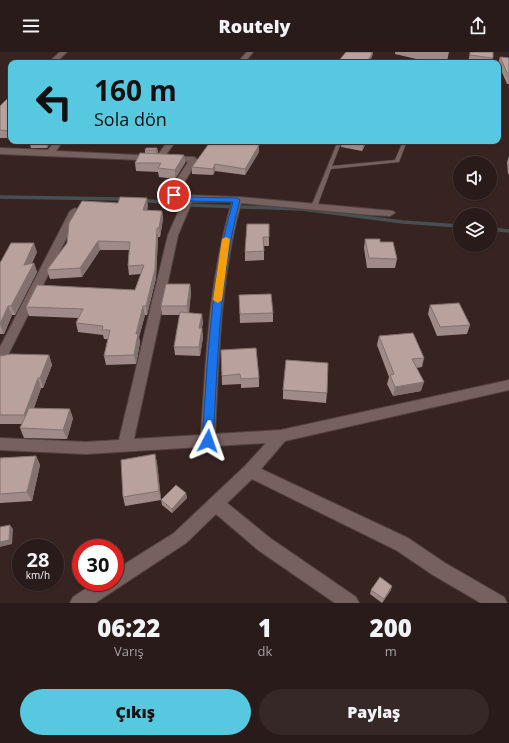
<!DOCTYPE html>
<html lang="tr">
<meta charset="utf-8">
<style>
body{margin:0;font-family:"Open Sans",sans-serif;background:#352826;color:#f1f3f6;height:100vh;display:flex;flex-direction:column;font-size:15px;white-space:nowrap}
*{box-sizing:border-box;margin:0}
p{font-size:13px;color:#a5a1a2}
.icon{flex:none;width:22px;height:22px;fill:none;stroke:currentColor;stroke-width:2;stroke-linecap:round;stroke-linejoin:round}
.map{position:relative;height:551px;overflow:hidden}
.side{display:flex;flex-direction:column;background:#291b19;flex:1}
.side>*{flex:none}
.banner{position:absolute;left:8px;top:8px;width:493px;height:84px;border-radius:8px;box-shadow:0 1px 3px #0004,0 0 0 1px #453938;background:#56c9e1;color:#111;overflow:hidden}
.tools{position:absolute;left:453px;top:104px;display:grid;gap:8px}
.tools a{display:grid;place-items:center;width:44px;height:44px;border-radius:50%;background:#291b19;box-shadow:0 1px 3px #0004,0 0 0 1px #453938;font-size:20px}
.speed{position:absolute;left:12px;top:487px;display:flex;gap:8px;font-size:20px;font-weight:700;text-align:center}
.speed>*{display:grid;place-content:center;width:52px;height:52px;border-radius:50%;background:#291b19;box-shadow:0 1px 3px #0004,0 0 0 1px #453938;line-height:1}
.speed small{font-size:10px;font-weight:400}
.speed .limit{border:6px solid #d22;background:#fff;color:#111}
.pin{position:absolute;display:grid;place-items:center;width:34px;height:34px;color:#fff;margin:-17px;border:2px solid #fff;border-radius:50%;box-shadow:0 1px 4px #0007}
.me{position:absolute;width:44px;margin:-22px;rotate:4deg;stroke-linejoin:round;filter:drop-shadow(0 0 3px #0008)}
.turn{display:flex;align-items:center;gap:14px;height:84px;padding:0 20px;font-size:18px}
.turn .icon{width:52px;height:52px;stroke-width:2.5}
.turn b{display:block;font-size:28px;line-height:34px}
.eta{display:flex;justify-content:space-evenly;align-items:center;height:68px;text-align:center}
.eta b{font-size:24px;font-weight:800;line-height:28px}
.primary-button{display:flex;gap:8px;margin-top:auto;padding:8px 20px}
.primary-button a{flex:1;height:46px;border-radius:24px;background:#56c9e1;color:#111;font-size:16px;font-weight:800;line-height:46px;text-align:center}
.primary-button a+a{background:#352826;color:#f1f3f6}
header{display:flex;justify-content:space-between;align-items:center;height:52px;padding:0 20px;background:#291b19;font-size:18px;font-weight:800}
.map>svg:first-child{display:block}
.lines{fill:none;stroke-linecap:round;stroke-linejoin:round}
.stream{stroke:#464f52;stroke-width:3.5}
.lane-casing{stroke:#524341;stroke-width:1}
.street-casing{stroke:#524341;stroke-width:2}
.lane{fill:#77615e;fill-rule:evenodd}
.street{fill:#77615e;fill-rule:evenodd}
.wall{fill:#9f8a87}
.shaded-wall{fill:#82716e}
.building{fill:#b9a19d;stroke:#82716e}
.route{fill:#1a73e8;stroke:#114b97}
.slow{fill:#f59e0b}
</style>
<header><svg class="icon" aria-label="menu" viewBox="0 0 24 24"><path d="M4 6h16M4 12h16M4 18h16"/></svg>Routely<svg class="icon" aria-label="share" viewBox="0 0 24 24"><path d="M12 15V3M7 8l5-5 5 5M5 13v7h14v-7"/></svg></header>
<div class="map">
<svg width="509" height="551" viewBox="0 0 509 551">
<rect width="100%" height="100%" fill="#372421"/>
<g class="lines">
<path class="stream" d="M0,145L124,147
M141,148L188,153L302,157L403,170L460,174
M490,177L509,179"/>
<defs>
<path id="lane" d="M338,89H342L332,114L395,108L403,89H407L399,110L331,117L317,155L316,156H312L311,155Z"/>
<path id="street" d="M60,0H67L55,11H48Z
M247,0H253L244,11H237Z
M55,89H63L56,99L157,104L168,89H176L165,104L194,105L198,108L178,140L181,143L239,145L393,159L395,161L390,164L371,163L241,151C220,227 219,304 215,382L281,378L509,328V338L285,389L261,417L408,486L445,511L504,545L507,551H481L433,523L396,498L252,427L227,451L270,486L356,545L359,551H335L258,498L216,462L186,491L95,551H70L73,545L96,530H115V518L174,481L245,414L266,391L86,402L0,398V386L86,390L119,388L168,183L183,149L175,147L168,141L188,110L0,102V96L48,98ZM192,150H232C209,226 206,304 201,383L134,387L178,183Z
M75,156L80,159L6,307L4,310L0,312V295L70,159Z"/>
</defs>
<use href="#lane" class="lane-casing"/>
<use href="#street" class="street-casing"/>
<use href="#lane" class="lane"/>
<use href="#street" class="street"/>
</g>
<path class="wall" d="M395,0H449L447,9H425L395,2Z
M470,0H493V6L492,11H468Z
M500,5L509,6V32H507L498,11Z
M11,25V35H9L7,28Z
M11,43V86H0V54Z
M29,89H51L47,96H31Z
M211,89H256V93L259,100L245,123L215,119L213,123L192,122V115Z
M342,89H367L362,99L341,95Z
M157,96L158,101L157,102L184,103L185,111L175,127L159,125L158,120L136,119L135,111L145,101V98Z
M509,104V122H508L507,110Z
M148,154L147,158L162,159L163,167L160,185H158L156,226L147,263H145L139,285L140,291L136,312L106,313L104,304L108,287H104L103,283L78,280L76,271L78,266L29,264L26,255L135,238L141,222L129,223L128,214L129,198H100L82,225L50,227L47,218L67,191Z
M269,172V194H264V208L245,209V200Z
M365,187L380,190L397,207L395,216H367L364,196Z
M37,200L32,211H34L37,220L15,263H12L4,282H0V211Z
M190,232L191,241L189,261L203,270L202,276L203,285L200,304L175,303L174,295L180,263H162L161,254Z
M239,243L273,261V270L240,271Z
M430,253L470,273L467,282L437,284L428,262Z
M379,284L424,306L422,315L416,316L421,339L393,344L387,332L389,325L377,293Z
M221,298L259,326V335L241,336V332L222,333Z
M49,303L52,313L43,336H41L34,356L73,366L67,387L24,386L20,376L22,372H0V304Z
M283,338L327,341L326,351L283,347Z
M155,402L157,411L161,448L125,454L123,445Z
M36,404L40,413L32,449L0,451V406Z
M186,441L187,446L172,461L162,453L161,448Z
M371,538H391L382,551L370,542Z"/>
<path class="shaded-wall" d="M372,0H373V2L370,10L369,11H365Z
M45,89H51L47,96Z
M254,89H256V92L252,99V92Z
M364,89H367L362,99L363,91Z
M259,93V100L245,123V117Z
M157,96L158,101L156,102V98Z
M184,103L185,111L175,127V118Z
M215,112V119L213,123V117Z
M147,146L148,154L145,166L143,158Z
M162,159L163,167L160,185L159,176Z
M157,176L158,185L156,226L147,263L146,254Z
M98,189L100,198L82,225L80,216Z
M34,191L37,200L27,222L24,213Z
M34,211L37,220L15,263L11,254Z
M190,232L191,241L188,263L187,254Z
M8,254L12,263L4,282L0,272Z
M143,254L145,263L139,285L140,291L136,312L134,303L136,282Z
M202,262L203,270L199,285V276Z
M202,276L203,285L200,304L199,295Z
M49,303L52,313L43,336L40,326Z
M38,326L41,336L28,372L24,363Z
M424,330L421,339L393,344L395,335Z
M70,357L73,366L67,387L63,378Z
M155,402L157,411L161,448L159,439Z
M36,404L40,413L32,449L27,440Z
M186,441L187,446L172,461V457Z
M10,473L13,477L12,492L0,495V490Z
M392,534L391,538L382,551L384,547Z"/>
<path class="building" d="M346,0H372L371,4L365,11L359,10L358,11H337Z
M470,0H493V6L470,3Z
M500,5L509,6V25Z
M146,8L174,10L183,11H144Z
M11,25V29L7,28Z
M11,43V79L0,78V54Z
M211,89H254L252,92L259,93L245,117L215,112L213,117L192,115Z
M350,89H364L363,91Z
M146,96H157L156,98H145Z
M140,101L184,103L175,118L158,116L161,111H135Z
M120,145L147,146L143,158L162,159L159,176H157L155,217L146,254H143L136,282H138L134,303L104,304L110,278H102L103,274L76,271L83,257L26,255L37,233L135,238L144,213L128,214L130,190L98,189L80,216L47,218L67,191L69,171L82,149L118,151Z
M247,172H269V185H263L264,199L245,200Z
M365,187H380V190H393L397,207L369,206Z
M11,191H34L24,213L34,211L11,254H8L0,272V211Z
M166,232H190L187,254H161Z
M271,242L273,261L240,262L239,243Z
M459,251L470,273L440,275L430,253Z
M180,260L202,262L199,276H202L199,295H174Z
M413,281L424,306L412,307L424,330L395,335L390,323L394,322L379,284Z
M256,296L259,326L241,327L240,322L222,324L221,298Z
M11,302L49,303L40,326H38L24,363H0V304Z
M286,308L328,311L327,341L283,338Z
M29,356L70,357L63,378L20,376Z
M155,402L159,439L123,445L121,408Z
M36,404L27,440L0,442V406Z
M176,433L186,441L172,457L161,448Z
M10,473L9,488L0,490V475Z
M380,525L392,534L384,547L371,538Z"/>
<path class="route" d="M174,141L188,145L237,146L240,148C219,226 218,308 213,389L211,392H204L202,389C208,309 210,227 233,150L188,149L172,145L170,143Z"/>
<path class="slow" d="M226,185L230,187L222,248L218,251L213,248L222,187Z"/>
</svg>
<div class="tools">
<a><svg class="icon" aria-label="sound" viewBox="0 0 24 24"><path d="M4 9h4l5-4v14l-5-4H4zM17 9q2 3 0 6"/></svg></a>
<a><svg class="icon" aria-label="layers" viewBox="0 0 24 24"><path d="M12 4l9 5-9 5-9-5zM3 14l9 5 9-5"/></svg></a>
</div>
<div class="speed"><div>28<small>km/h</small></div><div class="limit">30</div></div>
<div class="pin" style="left:174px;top:143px;background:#d93025"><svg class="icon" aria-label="arrive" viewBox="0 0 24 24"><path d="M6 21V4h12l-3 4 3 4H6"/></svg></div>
<svg class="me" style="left:208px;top:389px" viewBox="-20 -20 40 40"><path d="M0-17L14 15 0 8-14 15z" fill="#1a73e8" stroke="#fff" stroke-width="4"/></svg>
<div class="banner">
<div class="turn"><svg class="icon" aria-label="left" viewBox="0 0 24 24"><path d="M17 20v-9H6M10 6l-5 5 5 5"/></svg><div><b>160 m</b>Sola dön</div></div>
</div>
</div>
<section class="side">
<div class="eta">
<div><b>06:22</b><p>Varış</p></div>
<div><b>1</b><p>dk</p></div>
<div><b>200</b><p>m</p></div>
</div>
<div class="primary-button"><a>Çıkış</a><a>Paylaş</a></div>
</section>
